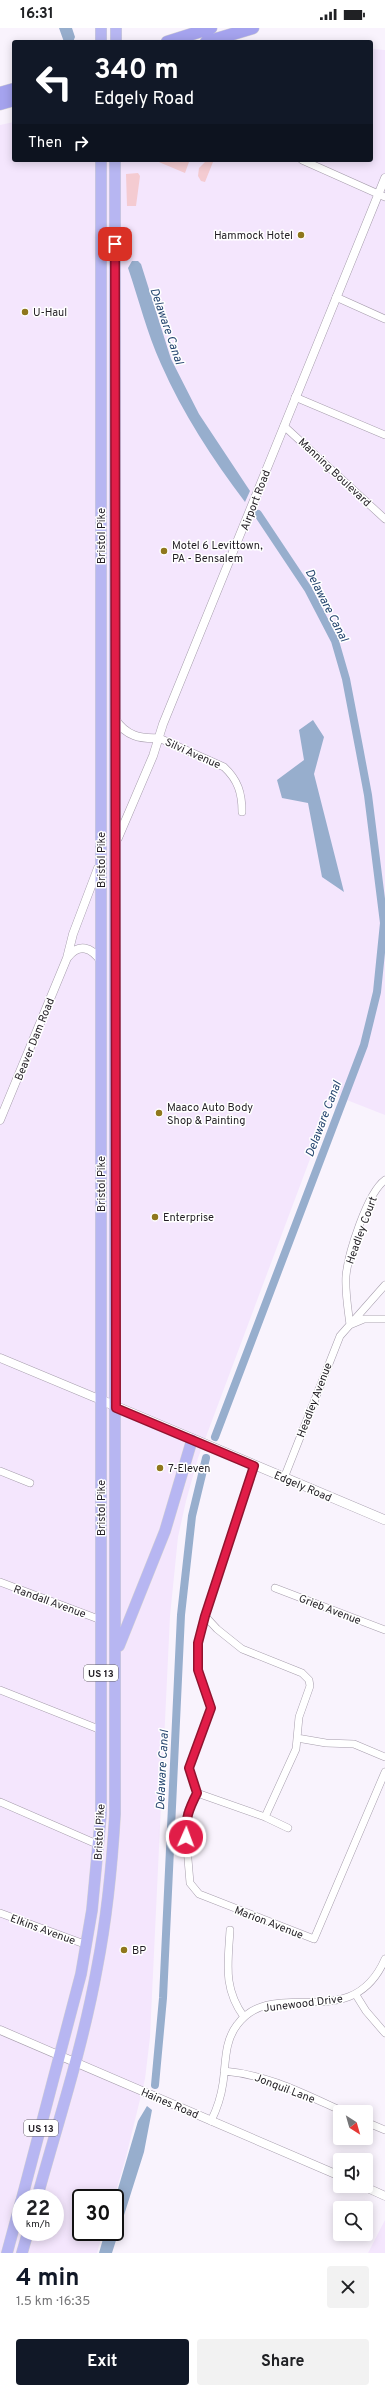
<!DOCTYPE html>
<meta charset="utf-8">
<style>
body{margin:0;font-family:Overpass,sans-serif;background:#f2f2f2;color:#202124;height:100vh;display:flex;flex-direction:column;font-size:15px;white-space:nowrap}
*{box-sizing:border-box;margin:0}
p{font-size:13px;color:#757577}
.icon{flex:none;width:22px;height:22px;fill:none;stroke:currentColor;stroke-width:2;stroke-linecap:round;stroke-linejoin:round}
.map{position:relative;height:2225px;overflow:hidden}
.panel{display:flex;flex-direction:column;background:#fff;flex:1}
.panel>*{flex:none}
.hud{position:absolute;left:12px;top:12px;width:361px;height:122px;border-radius:4px;box-shadow:0 2px 10px #0003;background:#111827;color:#fff;overflow:hidden}
.needle{width:26px;rotate:143deg}
.tools{position:absolute;left:333px;top:2077px;display:grid;gap:8px}
.tools a{display:grid;place-items:center;width:40px;height:40px;border-radius:4px;background:#fff;box-shadow:0 2px 10px #0003;font-size:20px}
.speed{position:absolute;left:12px;top:2161px;display:flex;gap:8px;font-size:20px;font-weight:700;text-align:center}
.speed>*{display:grid;place-content:center;width:52px;height:52px;border-radius:50%;background:#fff;box-shadow:0 2px 10px #0003;line-height:1}
.speed small{font-size:10px;font-weight:400}
.speed .limit{border:2px solid #111;border-radius:6px;background:#fff;color:#111}
.pin{position:absolute;display:grid;place-items:center;width:34px;height:34px;color:#fff;margin:-17px;border-radius:8px;box-shadow:0 2px 6px #0006}
.me{position:absolute;width:44px;margin:-22px;rotate:2deg;stroke-linejoin:round;filter:drop-shadow(0 0 3px #0008)}
.turn{display:flex;align-items:center;gap:14px;height:84px;padding:0 16px;font-size:18px}
.turn .icon{width:52px;height:52px;stroke-width:2.5}
.turn b{display:block;font-size:28px;line-height:34px}
.then{display:flex;align-items:center;height:38px;padding:0 16px;background:#0003;gap:8px;font-size:15px}
.round{display:grid;place-items:center;flex:none;width:42px;height:42px;border-radius:4px;background:#f2f2f2}
.overview{display:flex;align-items:center;justify-content:space-between;height:68px;padding:0 16px}
h1{font-size:24px;font-weight:700;line-height:30px;color:#111827}
.primary-button{display:flex;gap:8px;margin-top:auto;padding:8px 16px}
.primary-button a{flex:1;height:46px;border-radius:4px;background:#111827;color:#fff;font-size:16px;font-weight:700;line-height:46px;text-align:center}
.primary-button a+a{background:#f2f2f2;color:#202124}
.status{display:flex;justify-content:space-between;align-items:center;height:28px;padding:0 20px;background:#fff;direction:ltr}
.status svg{height:11px;fill:currentColor}
.map>svg:first-child{display:block}
.built{fill:#f4e6fd;fill-rule:evenodd}
.green{fill:#f4cbd1}
.water{fill:#97aecd}
.lines{fill:none;stroke-linecap:round;stroke-linejoin:round}
.canal{stroke:#97aecd;stroke-width:8}
.minor-casing{stroke:#a69dac;stroke-width:8}
.tertiary-casing{stroke:#a69dac;stroke-width:9}
.secondary-casing{stroke:#a69dac;stroke-width:10}
.trunk-casing{stroke:#d3d2d3;stroke-width:12}
.motorway-casing{stroke:#d3d2d3;stroke-width:13}
.minor{stroke:#fff;stroke-width:7}
.tertiary{stroke:#fff;stroke-width:8}
.secondary{stroke:#fff;stroke-width:9}
.trunk{stroke:#b7b6f2;stroke-width:11}
.motorway{stroke:#a5a3ee;stroke-width:12}
.route-casing{stroke:#92132f;stroke-width:10}
.route{stroke:#e11d48;stroke-width:7}
.poi-dot{fill:#8f771c;stroke:#fff;stroke-width:1.5}
.labels{text-anchor:middle;stroke-width:3;stroke-linejoin:round;paint-order:stroke}
.shield{fill:#fff;stroke:#646266;stroke-width:1}
.shield-label{font-size:10px;font-weight:bold;fill:#221e24}
.poi-label{font-size:11px;fill:#221e24;stroke:#fff;text-anchor:start}
.street-label{font-size:11px;fill:#221e24;stroke:#fff}
.water-label{font-size:12px;font-style:italic;fill:#25456f;stroke:#fff}
</style>
<div class="status"><b>16:31</b><svg viewBox="0 0 49 12"><path d="M0 12V9h3v3zM5 12V6h3v6zM10 12V3h3v9zM15 12V0h3v12zM26 1h20v11H26zM47 4h2v5h-2z"/></svg></div>
<div class="map">
<svg width="385" height="2225" viewBox="0 0 385 2225">
<rect width="100%" height="100%" fill="#f9f3fd"/>
<path class="built" d="M371,21L385,22V1087L334,1067L198,1430L186,1473L178,1509L170,1588L150,2009L145,2051L126,2129L114,2170H81V2204H103L97,2225H0V97L14,94V132H371ZM21,2170H55V2204H21Z
M385,2192V2225H368Z"/>
<path class="green" d="M154,132H185L189,134L185,145Z
M213,134L205,154L201,153L198,148L199,140L205,134Z
M138,145L140,148L136,178H127L126,146Z"/>
<path class="water" d="M59,0H72L75,9L73,14H64Z
M132,233H138L141,236L171,331L199,386L250,463L245,474C212,430 183,386 161,336C147,305 139,272 128,240Z
M313,692L324,709L314,746L344,864L322,849L308,775L282,770L277,752L304,732L299,702Z
M147,2078L152,2082L144,2124L112,2225H99L105,2204H115V2171L138,2093Z"/>
<g class="lines">
<path class="canal" d="M215,1409L364,1017L377,964L384,895L368,767L359,719L346,651L335,613L308,561L258,486
M155,2057L163,1970L181,1587L192,1488L206,1430"/>
<defs>
<path id="minor" d="M302,132L385,169
M336,269L385,291
M295,369L385,407
M284,398L385,491
M159,710L224,739C238,752 242,765 242,784
M352,1296L364,1291H385
M350,1297C348,1281 345,1264 346,1248C348,1226 367,1165 385,1152
M0,1443L30,1455
M284,1450L340,1308L385,1257
M0,1554L101,1592
M275,1560L385,1602
M205,1588L217,1601L242,1621L302,1645L309,1652L310,1658L299,1689L296,1721L265,1789
M0,1662L101,1702
M297,1710L326,1715L354,1716L385,1729
M197,1765L189,1740L211,1681L198,1641V1615L205,1588L254,1438
M0,1774L99,1817
M288,1800L265,1789L197,1765L188,1783L185,1795L190,1855L199,1866L314,1911L385,1744
M0,1885L87,1917
M230,1902C228,1936 223,1960 244,1989
M356,1967L366,1983L385,2005
M224,2043C269,2047 304,2066 344,2084
M211,2093C217,2081 221,2069 223,2055C226,2035 224,2014 237,1997C274,1946 351,2009 385,1931
M366,2094L385,2102"/>
<path id="tertiary" d="M115,691C126,708 140,711 159,710
M118,810L153,728L163,696L385,150
M68,929C79,915 91,919 101,933
M0,1092L67,930L73,906L98,840
M0,1330L101,1372
M0,2002L340,2148
M363,2158L385,2168"/>
<path id="secondary" d="M101,1372L385,1492"/>
<path id="trunk" d="M101,14V0
M116,14V0
M119,1618L165,1503L192,1412
M22,2170L81,1946L92,1882L101,1786V132
M37,2170C58,2094 83,2018 97,1940C107,1889 112,1838 115,1786V132
M7,2225L21,2173
M22,2225L28,2204"/>
<path id="motorway" d="M167,14L211,0
M206,14L253,0
M0,65L14,61
M0,76L14,72"/>
</defs>
<use href="#minor" class="minor-casing"/>
<use href="#tertiary" class="tertiary-casing"/>
<use href="#secondary" class="secondary-casing"/>
<use href="#trunk" class="trunk-casing"/>
<use href="#motorway" class="motorway-casing"/>
<use href="#minor" class="minor"/>
<use href="#tertiary" class="tertiary"/>
<use href="#secondary" class="secondary"/>
<use href="#trunk" class="trunk"/>
<use href="#motorway" class="motorway"/>
</g>
<g class="lines">
<defs>
<path id="route" d="M115,216L116,1380L254,1438L205,1588L198,1615V1642L211,1680L189,1740L197,1765C189,1781 185,1791 186,1809"/>
</defs>
<use href="#route" class="route-casing"/>
<use href="#route" class="route"/>
</g>
<g class="poi-dot">
<circle cx="301" cy="207" r="4"/>
<circle cx="25" cy="284" r="4"/>
<circle cx="164" cy="523" r="4"/>
<circle cx="159" cy="1085" r="4"/>
<circle cx="155" cy="1189" r="4"/>
<circle cx="160" cy="1440" r="4"/>
<circle cx="124" cy="1922" r="4"/>
</g>
<g class="labels">
<g class="shield">
<rect x="84" y="1637" width="34" height="16" rx="3"/>
<rect x="24" y="2092" width="34" height="16" rx="3"/>
</g>
<g class="shield-label">
<text x="101" y="1649">US 13</text>
<text x="41" y="2104">US 13</text>
</g>
<g class="poi-label">
<text x="293" y="211" text-anchor="end">Hammock Hotel</text>
<text x="33" y="288">U-Haul</text>
<text x="172" y="521">Motel 6 Levittown,<tspan x="172" dy="13">PA - Bensalem</tspan></text>
<text x="167" y="1083">Maaco Auto Body<tspan x="167" dy="13">Shop &amp; Painting</tspan></text>
<text x="163" y="1193">Enterprise</text>
<text x="168" y="1444">7-Eleven</text>
<text x="132" y="1926">BP</text>
</g>
<g class="street-label">
<text transform="translate(335 444) rotate(43)" y="4">Manning Boulevard</text>
<text transform="translate(255 472) rotate(-69)" y="4">Airport Road</text>
<text transform="translate(101 508) rotate(-90)" y="4">Bristol Pike</text>
<text transform="translate(193 725) rotate(24)" y="4">Silvi Avenue</text>
<text transform="translate(101 832) rotate(-90)" y="4">Bristol Pike</text>
<text transform="translate(34 1011) rotate(-68)" y="4">Beaver Dam Road</text>
<text transform="translate(101 1156) rotate(-90)" y="4">Bristol Pike</text>
<text transform="translate(361 1202) rotate(-70)" y="4">Headley Court</text>
<text transform="translate(314 1372) rotate(-69)" y="4">Headley Avenue</text>
<text transform="translate(303 1458) rotate(23)" y="4">Edgely Road</text>
<text transform="translate(101 1480) rotate(-90)" y="4">Bristol Pike</text>
<text transform="translate(50 1573) rotate(20)" y="4">Randall Avenue</text>
<text transform="translate(330 1581) rotate(21)" y="4">Grieb Avenue</text>
<text transform="translate(99 1804) rotate(-87)" y="4">Bristol Pike</text>
<text transform="translate(269 1894) rotate(21)" y="4">Marion Avenue</text>
<text transform="translate(43 1901) rotate(20)" y="4">Elkins Avenue</text>
<text transform="translate(303 1975) rotate(-7)" y="4">Junewood Drive</text>
<text transform="translate(285 2060) rotate(21)" y="4">Jonquil Lane</text>
<text transform="translate(170 2075) rotate(23)" y="4">Haines Road</text>
</g>
<g class="water-label">
<text transform="translate(167 298) rotate(71)" y="4">Delaware Canal</text>
<text transform="translate(327 577) rotate(63)" y="4">Delaware Canal</text>
<text transform="translate(323 1091) rotate(-69)" y="4">Delaware Canal</text>
<text transform="translate(162 1742) rotate(-87)" y="4">Delaware Canal</text>
</g>
</g>
</svg>
<div class="tools">
<a><svg class="needle" viewBox="-14 -14 28 28"><path d="M0-13l5 13h-10z" fill="#e53935"/><path d="M0 13l5-13h-10z" fill="#757577"/></svg></a>
<a><svg class="icon" aria-label="sound" viewBox="0 0 24 24"><path d="M4 9h4l5-4v14l-5-4H4zM17 9q2 3 0 6"/></svg></a>
<a><svg class="icon" aria-label="search" viewBox="0 0 24 24"><circle cx="10" cy="10" r="6"/><path d="M15 15l6 6"/></svg></a>
</div>
<div class="speed"><div>22<small>km/h</small></div><div class="limit">30</div></div>
<div class="pin" style="left:115px;top:216px;background:#d93025"><svg class="icon" aria-label="arrive" viewBox="0 0 24 24"><path d="M6 21V4h12l-3 4 3 4H6"/></svg></div>
<svg class="me" style="left:186px;top:1809px" viewBox="-20 -20 40 40"><circle r="17" fill="#e11d48" stroke="#fff" stroke-width="3"/><path d="M0-11L8 9 0 5-8 9z" fill="#fff"/></svg>
<div class="hud">
<div class="turn"><svg class="icon" aria-label="left" viewBox="0 0 24 24"><path d="M17 20v-9H6M10 6l-5 5 5 5"/></svg><div><b>340 m</b>Edgely Road</div></div>
<div class="then">Then<svg class="icon" aria-label="right" viewBox="0 0 24 24"><path d="M7 20v-9h11M14 6l5 5-5 5"/></svg></div>
</div>
</div>
<section class="panel">
<div class="overview"><div><h1>4 min</h1><p>1.5 km · 16:35</p></div><a class="round"><svg class="icon" aria-label="close" viewBox="0 0 24 24"><path d="M6 6l12 12M18 6L6 18"/></svg></a></div>
<div class="primary-button"><a>Exit</a><a>Share</a></div>
</section>
